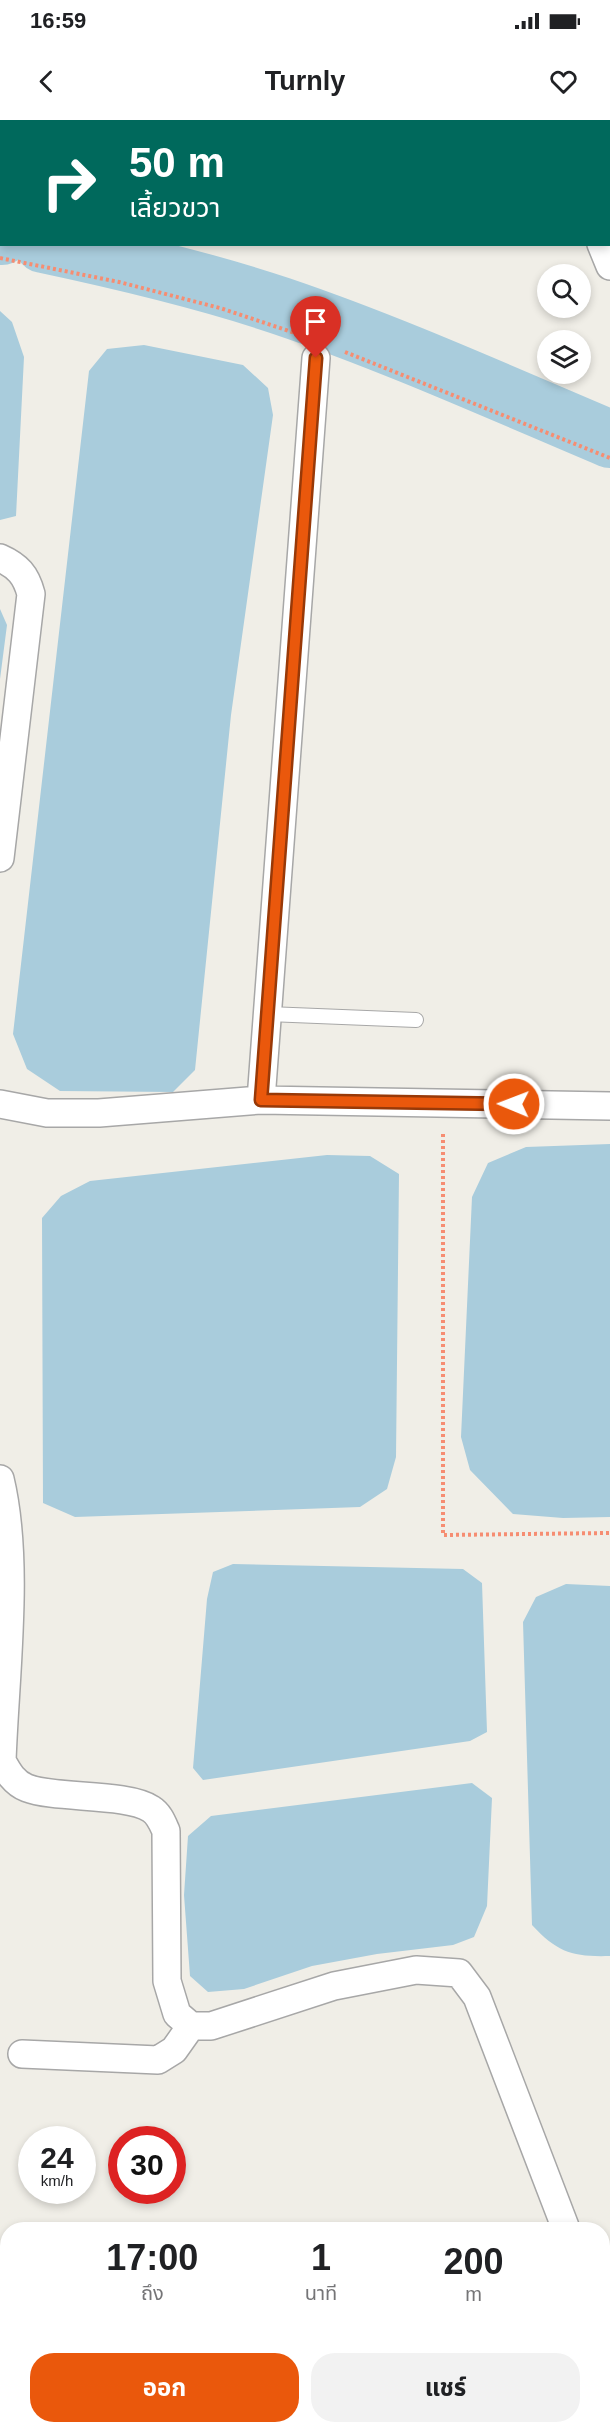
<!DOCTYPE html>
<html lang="th">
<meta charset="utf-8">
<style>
body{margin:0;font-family:Arial,"Noto Sans Thai",sans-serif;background:#f2f2f2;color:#202124;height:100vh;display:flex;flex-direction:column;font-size:22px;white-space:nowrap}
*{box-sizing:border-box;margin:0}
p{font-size:20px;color:#757577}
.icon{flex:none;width:33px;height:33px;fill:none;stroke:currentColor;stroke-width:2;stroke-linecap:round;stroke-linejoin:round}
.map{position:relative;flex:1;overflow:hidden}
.side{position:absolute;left:0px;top:2102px;width:610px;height:212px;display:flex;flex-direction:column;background:#fff;border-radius:24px 24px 0 0;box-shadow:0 3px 9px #0003}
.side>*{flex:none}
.banner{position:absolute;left:0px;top:0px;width:610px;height:126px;box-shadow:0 3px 9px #0003;background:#00695c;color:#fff;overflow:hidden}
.fabs{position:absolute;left:537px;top:144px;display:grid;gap:12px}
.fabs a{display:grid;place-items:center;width:54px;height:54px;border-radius:50%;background:#fff;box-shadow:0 3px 9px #0003;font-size:30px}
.speed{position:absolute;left:18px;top:2006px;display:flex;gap:12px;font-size:30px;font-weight:700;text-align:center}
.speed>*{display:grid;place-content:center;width:78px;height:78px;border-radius:50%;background:#fff;box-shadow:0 3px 9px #0003;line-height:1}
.speed small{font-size:15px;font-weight:400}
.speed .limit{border:9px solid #d22;background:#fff;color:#111}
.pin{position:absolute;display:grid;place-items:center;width:51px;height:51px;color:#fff;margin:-62px -26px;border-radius:50% 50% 50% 0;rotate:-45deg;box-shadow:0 0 6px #0007}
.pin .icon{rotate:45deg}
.me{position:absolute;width:66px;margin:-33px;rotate:271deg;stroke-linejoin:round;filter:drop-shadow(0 0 4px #0008)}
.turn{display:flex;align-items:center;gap:21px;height:126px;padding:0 30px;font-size:27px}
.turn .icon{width:78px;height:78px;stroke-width:2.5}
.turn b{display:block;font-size:42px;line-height:51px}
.eta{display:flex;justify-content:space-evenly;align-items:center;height:102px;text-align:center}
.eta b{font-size:36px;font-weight:700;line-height:42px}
.button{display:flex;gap:12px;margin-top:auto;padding:12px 30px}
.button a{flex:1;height:69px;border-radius:24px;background:#ea580c;color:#fff;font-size:24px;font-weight:700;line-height:69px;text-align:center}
.button a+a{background:#f2f2f2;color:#202124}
.status{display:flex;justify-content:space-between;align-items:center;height:42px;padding:0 30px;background:#fff;direction:ltr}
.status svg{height:16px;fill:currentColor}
header{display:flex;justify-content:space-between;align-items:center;height:78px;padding:0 30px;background:#fff;font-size:27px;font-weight:700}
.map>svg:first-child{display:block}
.water{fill:#a9ccdc}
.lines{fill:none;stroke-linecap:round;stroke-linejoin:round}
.canal{stroke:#a9ccdc;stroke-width:34}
.river{stroke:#a9ccdc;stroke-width:58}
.service-casing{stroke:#a7a7a7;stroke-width:16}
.minor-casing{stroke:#a7a7a7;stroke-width:30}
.path{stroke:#f68d72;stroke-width:4;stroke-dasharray:3 3;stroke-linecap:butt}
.service{stroke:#fff;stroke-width:14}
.minor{stroke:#fff;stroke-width:27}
.route-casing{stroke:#983908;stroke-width:15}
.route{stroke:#ea580c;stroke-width:10}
</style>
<div class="status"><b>16:59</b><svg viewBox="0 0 49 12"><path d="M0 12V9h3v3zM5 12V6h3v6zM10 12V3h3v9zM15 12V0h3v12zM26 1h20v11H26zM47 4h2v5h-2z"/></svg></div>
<header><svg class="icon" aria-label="back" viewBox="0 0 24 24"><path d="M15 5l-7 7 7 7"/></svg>Turnly<svg class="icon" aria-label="heart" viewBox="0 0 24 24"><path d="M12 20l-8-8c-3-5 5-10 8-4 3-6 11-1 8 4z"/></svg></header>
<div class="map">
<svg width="610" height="2312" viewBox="0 0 610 2312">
<rect width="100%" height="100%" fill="#f0eee7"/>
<path class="water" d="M0,191L12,202L24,237L16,396L0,400Z
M144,225L243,245L268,268L273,295L231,595L195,950L173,972L60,971L27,949L13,914L89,251L107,229Z
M0,489L7,505L0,559Z
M610,1024V1397L563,1398L513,1394L470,1350L461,1317L472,1077L488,1043L526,1027Z
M327,1035L370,1036L399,1054L396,1337L387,1369L360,1387L75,1397L43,1383L42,1098L61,1076L90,1061Z
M233,1444L463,1449L482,1463L487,1612L470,1621L203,1660L193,1648L207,1479L213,1452Z
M566,1464L610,1466V1836C573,1837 558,1833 532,1805L523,1502L536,1477Z
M472,1663L492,1678L487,1786L474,1817L453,1825L377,1834L312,1846L244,1869L208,1872L190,1856L184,1775L188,1716L211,1696Z"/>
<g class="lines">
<path class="canal" d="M0,2153L8,2173
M57,2306L60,2312"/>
<path class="river" d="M0,116H2
M43,124C123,141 204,160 281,186C393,224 501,273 610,319"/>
<defs>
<path id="service" d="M268,894L416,900"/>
<path id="minor" d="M165,0L168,2
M469,2V0
M605,2V0
M601,124L610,146
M0,438C18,446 26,455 31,474L0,738
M261,980L316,238
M0,984L47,993H99L261,980L610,986
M0,1359C20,1442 5,1555 2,1641C8,1652 14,1663 27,1668C55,1679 127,1673 151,1689C159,1694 162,1702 166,1711L167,1861L177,1894L191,1906H211L334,1866L416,1850L459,1853L477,1877L566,2109
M22,1934L158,1940L174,1930L191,1906
M603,2207L610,2225
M217,2306L220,2312"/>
</defs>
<use href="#service" class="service-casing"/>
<use href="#minor" class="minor-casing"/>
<path class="path" d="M0,138L119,162L220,188L298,214
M345,232L610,338
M443,1014V1415L610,1413"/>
<use href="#service" class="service"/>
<use href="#minor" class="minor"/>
</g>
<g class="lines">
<defs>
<path id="route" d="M316,238L261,980L514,984"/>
</defs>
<use href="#route" class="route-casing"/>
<use href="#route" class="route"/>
</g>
</svg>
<div class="fabs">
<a><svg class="icon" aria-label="search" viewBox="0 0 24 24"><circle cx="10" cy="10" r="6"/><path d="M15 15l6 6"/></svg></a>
<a><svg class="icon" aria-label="layers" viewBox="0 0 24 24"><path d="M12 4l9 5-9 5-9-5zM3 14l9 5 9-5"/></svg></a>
</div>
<div class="speed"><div>24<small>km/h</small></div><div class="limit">30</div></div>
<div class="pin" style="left:316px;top:238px;background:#d93025"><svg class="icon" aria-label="arrive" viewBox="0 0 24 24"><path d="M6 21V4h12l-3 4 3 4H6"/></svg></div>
<svg class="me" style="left:514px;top:984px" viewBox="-20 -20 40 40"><circle r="17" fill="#ea580c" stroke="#fff" stroke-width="3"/><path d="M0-11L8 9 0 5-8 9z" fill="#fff"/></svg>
<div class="banner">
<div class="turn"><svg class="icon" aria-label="right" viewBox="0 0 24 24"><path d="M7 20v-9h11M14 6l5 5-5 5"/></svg><div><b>50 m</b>เลี้ยวขวา</div></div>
</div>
<section class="side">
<div class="eta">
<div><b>17:00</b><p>ถึง</p></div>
<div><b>1</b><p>นาที</p></div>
<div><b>200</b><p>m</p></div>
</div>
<div class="button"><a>ออก</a><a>แชร์</a></div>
</section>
</div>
